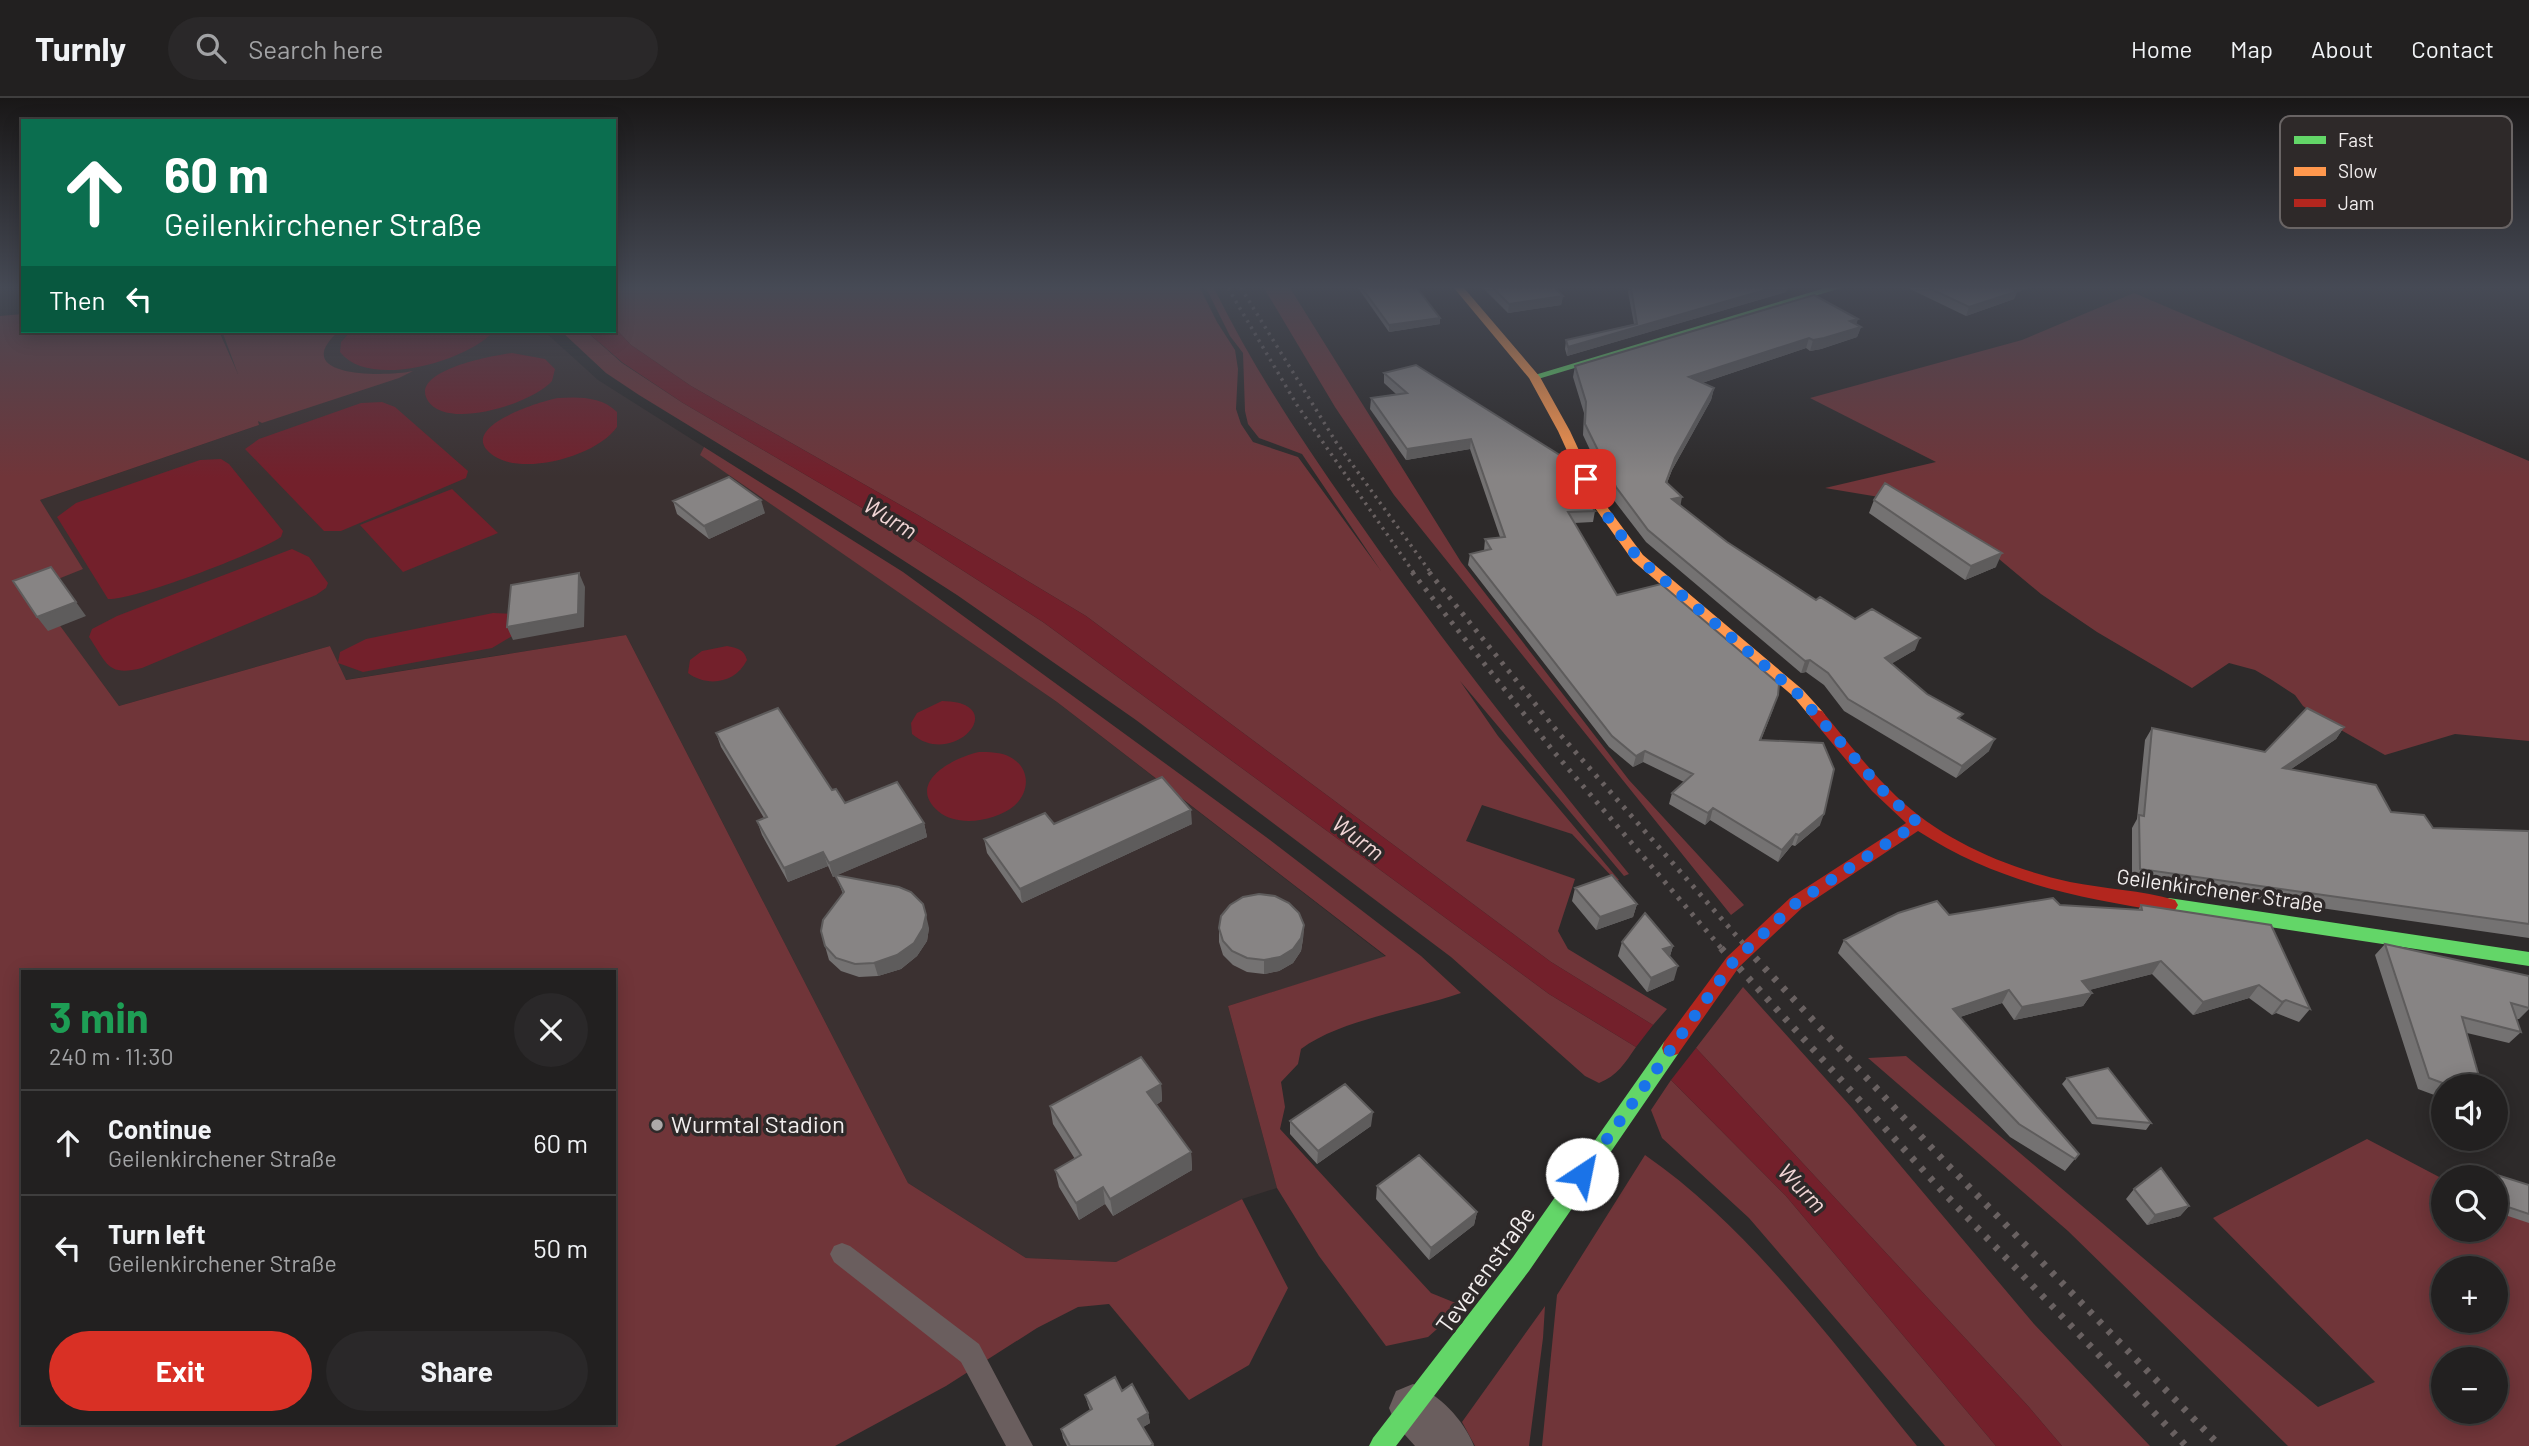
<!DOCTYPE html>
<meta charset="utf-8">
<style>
body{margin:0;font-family:Barlow,sans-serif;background:#2a2829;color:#f1f3f6;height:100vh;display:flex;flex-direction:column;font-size:26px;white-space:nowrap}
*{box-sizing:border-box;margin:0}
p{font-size:23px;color:#a2a3a5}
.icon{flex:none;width:38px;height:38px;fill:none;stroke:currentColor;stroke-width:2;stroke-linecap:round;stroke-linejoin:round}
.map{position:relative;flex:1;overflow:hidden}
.drawer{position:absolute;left:21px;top:872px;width:595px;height:455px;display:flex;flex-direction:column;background:#222020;border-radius:0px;box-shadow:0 4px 18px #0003,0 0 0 2px #3f3e3e}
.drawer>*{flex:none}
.hud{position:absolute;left:21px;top:21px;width:595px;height:214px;border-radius:0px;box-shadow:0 4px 18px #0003,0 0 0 2px #3f3e3e;background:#0b6e4f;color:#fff;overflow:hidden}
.fabs{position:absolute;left:2431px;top:976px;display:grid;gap:14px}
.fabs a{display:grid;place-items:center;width:77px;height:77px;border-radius:50%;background:#222020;box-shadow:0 4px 18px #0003,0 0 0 2px #3f3e3e;font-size:35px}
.pin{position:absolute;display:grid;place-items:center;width:60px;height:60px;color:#fff;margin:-30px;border-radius:14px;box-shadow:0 4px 10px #0006}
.me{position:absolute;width:77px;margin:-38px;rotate:34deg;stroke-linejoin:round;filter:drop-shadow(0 0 5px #0008)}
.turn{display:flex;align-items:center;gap:24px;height:147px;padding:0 28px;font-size:32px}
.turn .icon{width:91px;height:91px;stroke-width:2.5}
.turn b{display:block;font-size:49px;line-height:60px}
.then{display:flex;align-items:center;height:66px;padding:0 28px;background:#0003;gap:14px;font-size:26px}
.round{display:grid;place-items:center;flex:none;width:74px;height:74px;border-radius:37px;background:#2a2829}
.head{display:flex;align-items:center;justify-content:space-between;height:119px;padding:0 28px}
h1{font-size:42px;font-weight:700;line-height:52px;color:#1e9e55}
.cta{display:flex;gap:14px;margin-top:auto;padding:14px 28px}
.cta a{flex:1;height:80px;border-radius:42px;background:#d93025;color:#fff;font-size:28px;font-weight:700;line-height:80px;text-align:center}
.cta a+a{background:#2a2829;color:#f1f3f6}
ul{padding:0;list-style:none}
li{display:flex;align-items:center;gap:21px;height:105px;padding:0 28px;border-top:2px solid #3f3e3e}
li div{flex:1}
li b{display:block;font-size:26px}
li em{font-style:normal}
header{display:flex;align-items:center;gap:42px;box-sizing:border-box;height:98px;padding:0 35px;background:#222020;border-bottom:2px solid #3f3e3e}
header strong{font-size:33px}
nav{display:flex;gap:38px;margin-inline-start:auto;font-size:24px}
.search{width:490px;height:63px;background:#2a2829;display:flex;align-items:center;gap:18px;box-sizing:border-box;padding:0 24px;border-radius:38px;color:#a2a3a5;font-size:26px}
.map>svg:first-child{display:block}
.built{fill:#3b3131}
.green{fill:#703539;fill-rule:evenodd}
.water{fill:#73202b}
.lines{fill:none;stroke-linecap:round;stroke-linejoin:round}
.lane{fill:#6a5e5e;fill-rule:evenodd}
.street{fill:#6a5e5e;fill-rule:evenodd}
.fast{fill:#63d668;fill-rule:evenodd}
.slow{fill:#ff974d;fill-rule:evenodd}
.jam{fill:#b3261e;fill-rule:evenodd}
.rail-far2{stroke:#696161;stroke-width:3.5;stroke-dasharray:2.5 5;stroke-linecap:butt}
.rail-far1{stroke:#696161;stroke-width:5;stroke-dasharray:3.5 7;stroke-linecap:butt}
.rail{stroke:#696161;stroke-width:7;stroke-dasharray:4.5 9;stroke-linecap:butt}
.wall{fill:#747272}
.shaded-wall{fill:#5e5c5c}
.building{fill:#878484;stroke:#5e5c5c;stroke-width:2}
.route{stroke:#1a73e8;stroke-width:12;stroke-dasharray:0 21.6}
.poi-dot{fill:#ada9a9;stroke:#2e2929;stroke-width:2.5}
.labels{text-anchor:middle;stroke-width:7;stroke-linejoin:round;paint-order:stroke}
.street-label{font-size:21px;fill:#f2eeee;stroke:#2e2929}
.water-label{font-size:23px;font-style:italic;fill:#f1d5d5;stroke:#2e2929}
.near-poi-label{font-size:24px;fill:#f2eeee;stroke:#2e2929;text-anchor:start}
.near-street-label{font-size:24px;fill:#f2eeee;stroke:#2e2929}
.key{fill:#2e2929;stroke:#696464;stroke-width:2}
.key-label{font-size:19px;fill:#f2eeee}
</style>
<header>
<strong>Turnly</strong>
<div class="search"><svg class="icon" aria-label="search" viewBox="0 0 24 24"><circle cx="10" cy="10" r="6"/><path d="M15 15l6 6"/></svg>Search here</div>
<nav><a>Home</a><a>Map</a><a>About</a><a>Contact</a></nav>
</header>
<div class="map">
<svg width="2529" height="1348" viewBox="0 0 2529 1348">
<rect width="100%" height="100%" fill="#2d2a2a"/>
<path class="built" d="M219,233H544L598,282L704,349L701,357L1057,604L1386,859L1228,908L1277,1090L1242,1101L1116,1164L1026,1160L908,1085L626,537L345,582L330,548L119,608L32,491L40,402L259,327Z"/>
<path class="green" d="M614,190H1200L1217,224L1235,252L1238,271L1236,311L1241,326L1253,344L1298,359L1381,473L1302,356L1259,340L1248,326L1245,313L1243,255L1230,238L1206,190H1214C1254,272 1306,349 1359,424C1444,546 1535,661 1629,776L1624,778L1460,583L1498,638L1619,782L1616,783L1572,736L1482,707L1466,743L1575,781L1558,833L1568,851L1667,911L1653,927L1551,864L1086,518L918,417L691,288L631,247L614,229Z
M1264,190H1290L1461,464L1629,682L1744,807L1731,817L1394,397L1335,309Z
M2134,195L2529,363V643L2455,636L2385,657L2318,619L2303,608L2295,597L2272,582L2255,572L2229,565L2192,590L2097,534L2041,496L1993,456L1891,401L1825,390L1936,364L1810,300L2022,242Z
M23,216V233H219L238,276L222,233H339C286,280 386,279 413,273L399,280L262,325L258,323L259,327L40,402L83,471L33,491L119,608L330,548L346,582L626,537L908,1085L1026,1160L1116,1164L1242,1101L1288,1190L1249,1267L1189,1302L1109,1206L1078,1209L1037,1230L946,1288L835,1348H0V218ZM23,873H614V1325H23Z
M561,233H586L622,265L683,305L903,434L1043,524L1549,896L1636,949C1625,965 1617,978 1599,985L1585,978L1451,859L1136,622L957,497L794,392L639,297L606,275Z
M704,349L903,474L1266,739L1421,858L1461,895C1413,912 1341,921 1301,951L1298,966L1281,984L1285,1009L1280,1031L1431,1195L1463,1208L1428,1239L1386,1248L1319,1158L1277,1090L1228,908L1386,858L1057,604L700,357Z
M1743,889L1852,1010L2034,1226L2150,1348H2062L2028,1308L1696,950Z
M1906,958L2318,1309L2375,1284L2213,1120L2367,1041L2443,1081V1132H2496V1108L2529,1119V1348H2288L2068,1133L1868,960ZM2443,1171H2496V1223H2443ZM2443,1262H2496V1314H2443Z
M1671,982L1786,1098L1996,1348H1945L1749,1120L1662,1040L1651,1012Z
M1645,1057C1751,1130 1836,1249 1917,1348H1542L1557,1197Z
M1545,1208L1543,1240L1529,1348H1475L1462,1324Z"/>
<path class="water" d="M614,229L631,247L691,288L918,417L1086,518L1551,864L1653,927L1636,949L1549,896L1043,524L903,434L683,305L623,265L586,233H614Z
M351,233H494C468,263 369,292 340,254L341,244Z
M512,255L545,261L555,271L552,283C533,305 448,333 428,303C408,272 496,257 512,255Z
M558,300C578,299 601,298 617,314V329C597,358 524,378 494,358C452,330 541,303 558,300Z
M382,304L395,309L468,373L466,380L341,433H324L245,351L259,341L361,305Z
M221,361L229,366L283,433L281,439C260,454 132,503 108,501L57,419L76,405L200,362Z
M452,391L498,435L403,474L360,427Z
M292,451L309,459L328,485L326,490L316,497L142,570C107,579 107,565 89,539L92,531L117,518Z
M493,515L516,516L514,537L492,550L363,574L338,565L340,554L366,541Z
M727,548C737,550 744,551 747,562C735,586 707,589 688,575L690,562L702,553Z
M942,603C1013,604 954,672 912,636L911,625L917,615Z
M979,654C989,654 1001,654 1010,659C1031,670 1030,694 1014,708C996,723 957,730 938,713C905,684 955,659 979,654Z
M1696,950L2028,1308L2062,1348H1996L1786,1098L1671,982Z"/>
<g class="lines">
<path class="lane" d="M842,1145L850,1148L979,1246L1033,1348H1006L961,1264L834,1164L830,1156L834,1148Z"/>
<path class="street" d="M1413,1286C1440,1297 1463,1321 1474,1348H1415L1396,1327L1389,1310L1396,1293Z"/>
<path class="fast" d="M1825,190H1841L1538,281L1528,279Z
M2169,800L2529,854V868L2169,814L2163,812L2160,807L2163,802Z
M1671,942L1678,944L1680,950L1678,956L1529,1173L1396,1348H1369L1373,1340L1513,1159L1664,944Z"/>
<path class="slow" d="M1454,190H1464L1540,279L1570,333L1602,402L1643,457L1803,592L1822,613L1825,617L1822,621H1812L1793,598L1633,463L1590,403L1558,333L1529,280Z"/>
<path class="jam" d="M1817,612L1822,613C1846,642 1869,672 1896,698C1943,743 2007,770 2070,784C2104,791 2142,792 2175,802L2178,807L2175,812L2169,814C2077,800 1997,784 1918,733L1802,810L1739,869L1678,956L1671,958L1664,956L1662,950L1664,944L1727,859L1790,800L1906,725L1872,693L1812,621L1809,617L1812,613Z"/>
<path class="rail-far2" d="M1228,190L1297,307L1414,475
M1241,190L1336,344L1431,475"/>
<path class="rail-far1" d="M1412,474L1554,654L1722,851
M1429,474L1557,633L1748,851"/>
<path class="rail" d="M1721,850L1943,1094L2186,1348
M1746,850L1943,1062L2220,1348"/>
</g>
<path class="wall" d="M1358,190H1417L1440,220V226L1389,234Z
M1483,190H1555L1563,198L1561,207L1508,215Z
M1629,190H1787L1786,194L1567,258L1565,251L1566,242L1634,226L1628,194Z
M1908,190H2028L2017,194L2014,201L1966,218Z
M1856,226L1861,229L1857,239L1821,251L1810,253L1806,250L1702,285L1714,290L1711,302L1672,372L1667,385L1680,407L1727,444L1816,502L1915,552L1892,565L1927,596L1961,621L1989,653L1956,680L1844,613L1824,587L1806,574L1801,575L1646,444L1613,401L1583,337L1584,315L1573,279L1575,268Z
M1384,275L1581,393L1595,413L1593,424L1574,425L1617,497L1774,609L1761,642L1820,727L1795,748L1792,747L1778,764L1710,722L1705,727L1669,706L1672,695L1684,684L1643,664L1633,669L1609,649L1468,467L1470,456L1484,453L1485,441L1500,439L1470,351L1406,362L1370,311L1371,300L1396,296L1384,285Z
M1874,402L1996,469L1965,482L1869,415Z
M673,403L765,415L709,441L677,416Z
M2344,629L2336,641L2291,671L2391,714L2433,730L2529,734V840L2132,783V730L2137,721L2145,642L2152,630L2265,654Z
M716,635L832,692L845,705L924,725L927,739L837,777L929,830L927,843L917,858L901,871L878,878L859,879L841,873L829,862L825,848L843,796L836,778L833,779L828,768L788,784L762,737L757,723L764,720L721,649Z
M1054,726H1192L1022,805L987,755L984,741Z
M1575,790L1637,806L1633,819L1596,832L1572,803Z
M2141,807L2310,911L2299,924L2276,915L2272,917L2249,900L2193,917L2152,876L2089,892L2092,895L2083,908L2014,922L2002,905L1960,919L2079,1056L2065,1073L2010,1039L1838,855L1844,842L1949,817L2138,812Z
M1304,827L1303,841L1301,853L1293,865L1279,873L1264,876L1247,874L1233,867L1223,857L1219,844V830Z
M1622,844L1673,848L1670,858L1674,882L1647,894L1618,858Z
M2385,846L2529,878V911L2519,921H2517L2521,934L2509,945L2467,935L2480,982L2486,989H2443V1015L2436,1012L2437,998L2418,991L2375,857Z
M2067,980L2151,1025L2146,1032L2092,1026L2062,986Z
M1161,986L1162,1003L1156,1007L1191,1054L1192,1072L1113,1118L1105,1106L1079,1122L1059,1089L1055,1072L1075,1061L1053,1026L1050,1008Z
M1290,1023L1371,1028L1317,1066L1290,1036Z
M2478,1071L2529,1087V1125L2496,1114V1080H2471V1077Z
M1377,1088L1477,1114L1474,1127L1429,1162L1376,1101Z
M2134,1091L2189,1108L2180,1118L2147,1127L2126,1101Z
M1122,1293L1148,1315L1150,1325L1143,1329L1154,1348H1067L1063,1340L1061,1331L1090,1312L1088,1307L1085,1297Z"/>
<path class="shaded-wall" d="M1772,190H1787L1786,194L1567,258L1568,249Z
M2010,190H2028L2017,194L2014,201L1966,218L1969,209Z
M1563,198L1561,207L1508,215L1509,206Z
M1440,220V226L1389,234V227Z
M1858,221L1855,231L1861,229L1857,239L1821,251L1810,253L1813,242L1850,223Z
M1809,240L1806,250L1687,290L1689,279Z
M1714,290L1711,302L1672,372L1663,395L1666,384L1675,360Z
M1471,341L1470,351L1406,362L1407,351Z
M1682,399L1680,410L1672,401Z
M761,402L765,415L709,441L704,428Z
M2002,455L1996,469L1965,482L1971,468Z
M51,469L86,518L48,533L37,519Z
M579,475L585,489L584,529L513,542L507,529Z
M1920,540L1915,552L1881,572L1885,560Z
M1810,562L1806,574L1801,575L1805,563Z
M2344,629L2336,641L2275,682L2283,670Z
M1995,641L1989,653L1956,680L1962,668Z
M1645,653L1643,664L1633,669L1636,658Z
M1713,710L1710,722L1705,727L1708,715Z
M1191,712L1192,726L1022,805L1020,791Z
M1824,716L1820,727L1795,748L1799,737Z
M924,725L927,739L833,779L829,765Z
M1796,736L1792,747L1778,764L1782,752Z
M823,754L828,768L788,784L784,770Z
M1637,806L1633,819L1596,832L1600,819Z
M926,817L929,830L927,843L917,858L901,871L878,878L874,865Z
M1304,827L1303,841L1301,853L1293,865L1279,873L1264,876V862Z
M1673,848L1669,861L1663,851Z
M2161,863L2152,876L2074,896L2082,883Z
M1678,868L1674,882L1647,894L1651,880Z
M2259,887L2249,900L2193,917L2203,904Z
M2009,892L2002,905L1945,924L1953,911Z
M2092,895L2083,908L2014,922L2022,909Z
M2286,902L2276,915L2272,917L2282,904Z
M1161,986L1162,1003L1149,1011L1147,994Z
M1373,1014L1371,1028L1317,1066L1318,1053Z
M1191,1054L1192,1072L1113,1118L1110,1101Z
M1103,1089L1105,1106L1079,1122L1076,1105Z
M2189,1108L2180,1118L2147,1127L2155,1117Z
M1477,1114L1474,1127L1429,1162L1431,1150Z
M1148,1315L1150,1325L1140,1331L1138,1321Z"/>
<path class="building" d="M1362,190H1417L1440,220L1389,227Z
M1493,190H1555L1563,198L1509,206Z
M1631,190H1772L1568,249L1566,242L1637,226Z
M1929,190H2012L2018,193L1969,209Z
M1814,197L1858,221L1850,223L1861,229L1824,240L1813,242L1809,240L1689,279L1714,290L1675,360L1666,384L1682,399L1672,401L1727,444L1816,502L1820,499L1855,521L1872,511L1920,540L1885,560L1927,596L1963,616L1958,620L1995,641L1962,668L1848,601L1828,575L1810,562L1805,563L1648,432L1616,389L1585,326L1586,304L1575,268Z
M1416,267L1566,361L1581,393L1595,413L1568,414L1617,497L1661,486L1779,586L1778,597L1760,642L1823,645L1834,671L1824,716L1799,737L1796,736L1782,752L1713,710L1708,715L1672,695L1693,676L1645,653L1636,658L1612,638L1470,456L1491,451L1485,441L1505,439L1471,341L1407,351L1371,300L1407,295L1384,275Z
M729,379L761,402L704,428L673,403Z
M1885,385L2002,455L1971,468L1874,402Z
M51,469L76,504L37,519L13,483Z
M579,475L578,516L507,529L511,487Z
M778,610L832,692L836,691L845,705L897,684L924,725L829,765L823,754L784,770L757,723L767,719L716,635Z
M2307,610L2344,629L2283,670L2376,687L2391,714L2424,717L2433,730L2528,733L2529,734V826L2140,771L2139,717L2144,718L2152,630L2265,654Z
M1162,679L1191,712L1020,791L984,741L1045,715L1054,726Z
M835,777L899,789L911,794L923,806L926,817L923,830L914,845L897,857L874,865L855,866L836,860L825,848L821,833L823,822L844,794Z
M1612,777L1637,806L1600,819L1575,790Z
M1259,796L1275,798L1289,805L1299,815L1304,827L1301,840L1293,851L1280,859L1264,862L1247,860L1232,853L1223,843L1219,830L1221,818L1230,807L1243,799Z
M2053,800L2060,807L2142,812L2141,807L2271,827L2310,911L2286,902L2282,904L2259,887L2203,904L2161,863L2082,883L2092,895L2022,909L2009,892L1953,911L2079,1056L2075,1061L2019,1026L1844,842L1898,815L1937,803L1949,817Z
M1645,815L1673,848L1663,851L1678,868L1651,880L1622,844Z
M2385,846L2529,878V910L2511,905L2521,934L2462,919L2480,982L2486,984V989H2448V987L2429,980Z
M1141,959L1161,986L1147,994L1191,1054L1110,1101L1103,1089L1076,1105L1055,1072L1081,1057L1050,1008Z
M2108,970L2151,1025L2097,1020L2067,980Z
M1345,986L1373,1014L1318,1053L1290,1023Z
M1419,1057L1477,1114L1431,1150L1377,1088Z
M2161,1070L2189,1108L2155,1117L2134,1091Z
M2478,1071L2529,1087V1116L2496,1105V1080H2479Z
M1115,1279L1122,1293L1132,1286L1148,1315L1138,1321L1153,1346L1150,1348H1070L1061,1331L1092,1311L1085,1297Z"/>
<linearGradient id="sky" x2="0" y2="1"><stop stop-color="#191717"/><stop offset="0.5" stop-color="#464a55"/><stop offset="1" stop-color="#464a55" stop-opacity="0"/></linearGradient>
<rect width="2529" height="379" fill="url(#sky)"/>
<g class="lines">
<path class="route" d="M1582,1076L1733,864L1796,805L1918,725L1886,696L1798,596L1638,460L1596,403L1586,381"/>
</g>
<circle class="poi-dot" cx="657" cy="1027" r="7"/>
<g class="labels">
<g class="street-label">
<text transform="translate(2220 793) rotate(8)" y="7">Geilenkirchener Straße</text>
</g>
<g class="water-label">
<text transform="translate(890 420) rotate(32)" y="8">Wurm</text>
<text transform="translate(1358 740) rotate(37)" y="8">Wurm</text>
<text transform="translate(1802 1090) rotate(46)" y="8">Wurm</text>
</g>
<g class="near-poi-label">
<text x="671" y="1035">Wurmtal Stadion</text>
</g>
<g class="near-street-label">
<text transform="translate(1486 1172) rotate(-54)" y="8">Teverenstraße</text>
</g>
</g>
<rect x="2280" y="18" width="232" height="112" rx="10" class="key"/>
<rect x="2294" y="38" width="32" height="8" fill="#63d668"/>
<rect x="2294" y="69" width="32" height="9" fill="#ff974d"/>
<rect x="2294" y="101" width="32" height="8" fill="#b3261e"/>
<g class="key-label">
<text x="2338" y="49">Fast</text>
<text x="2338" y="80">Slow</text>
<text x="2338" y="112">Jam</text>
</g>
</svg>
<div class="fabs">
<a><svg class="icon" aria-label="sound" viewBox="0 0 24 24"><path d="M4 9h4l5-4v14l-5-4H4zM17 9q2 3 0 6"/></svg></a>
<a><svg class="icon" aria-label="search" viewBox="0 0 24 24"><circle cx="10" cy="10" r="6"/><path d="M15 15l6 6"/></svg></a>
<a>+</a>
<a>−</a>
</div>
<div class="pin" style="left:1586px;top:381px;background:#d93025"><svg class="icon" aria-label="arrive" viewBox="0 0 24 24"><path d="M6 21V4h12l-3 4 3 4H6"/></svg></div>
<svg class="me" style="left:1582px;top:1076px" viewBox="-20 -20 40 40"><circle r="19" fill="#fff"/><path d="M0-13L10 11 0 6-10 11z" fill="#1a73e8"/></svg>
<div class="hud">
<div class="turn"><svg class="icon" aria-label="ahead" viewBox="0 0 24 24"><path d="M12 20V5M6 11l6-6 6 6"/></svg><div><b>60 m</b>Geilenkirchener Straße</div></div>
<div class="then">Then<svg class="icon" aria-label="left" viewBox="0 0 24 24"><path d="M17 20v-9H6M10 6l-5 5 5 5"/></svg></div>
</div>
<section class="drawer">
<div class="head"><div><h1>3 min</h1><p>240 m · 11:30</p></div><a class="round"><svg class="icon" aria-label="close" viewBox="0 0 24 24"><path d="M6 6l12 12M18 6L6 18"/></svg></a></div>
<ul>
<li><svg class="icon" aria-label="ahead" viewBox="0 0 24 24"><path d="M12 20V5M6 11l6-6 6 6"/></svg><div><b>Continue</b><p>Geilenkirchener Straße</p></div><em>60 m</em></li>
<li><svg class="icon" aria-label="left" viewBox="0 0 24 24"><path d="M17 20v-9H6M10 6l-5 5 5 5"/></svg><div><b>Turn left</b><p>Geilenkirchener Straße</p></div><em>50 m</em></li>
</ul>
<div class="cta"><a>Exit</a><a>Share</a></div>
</section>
</div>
